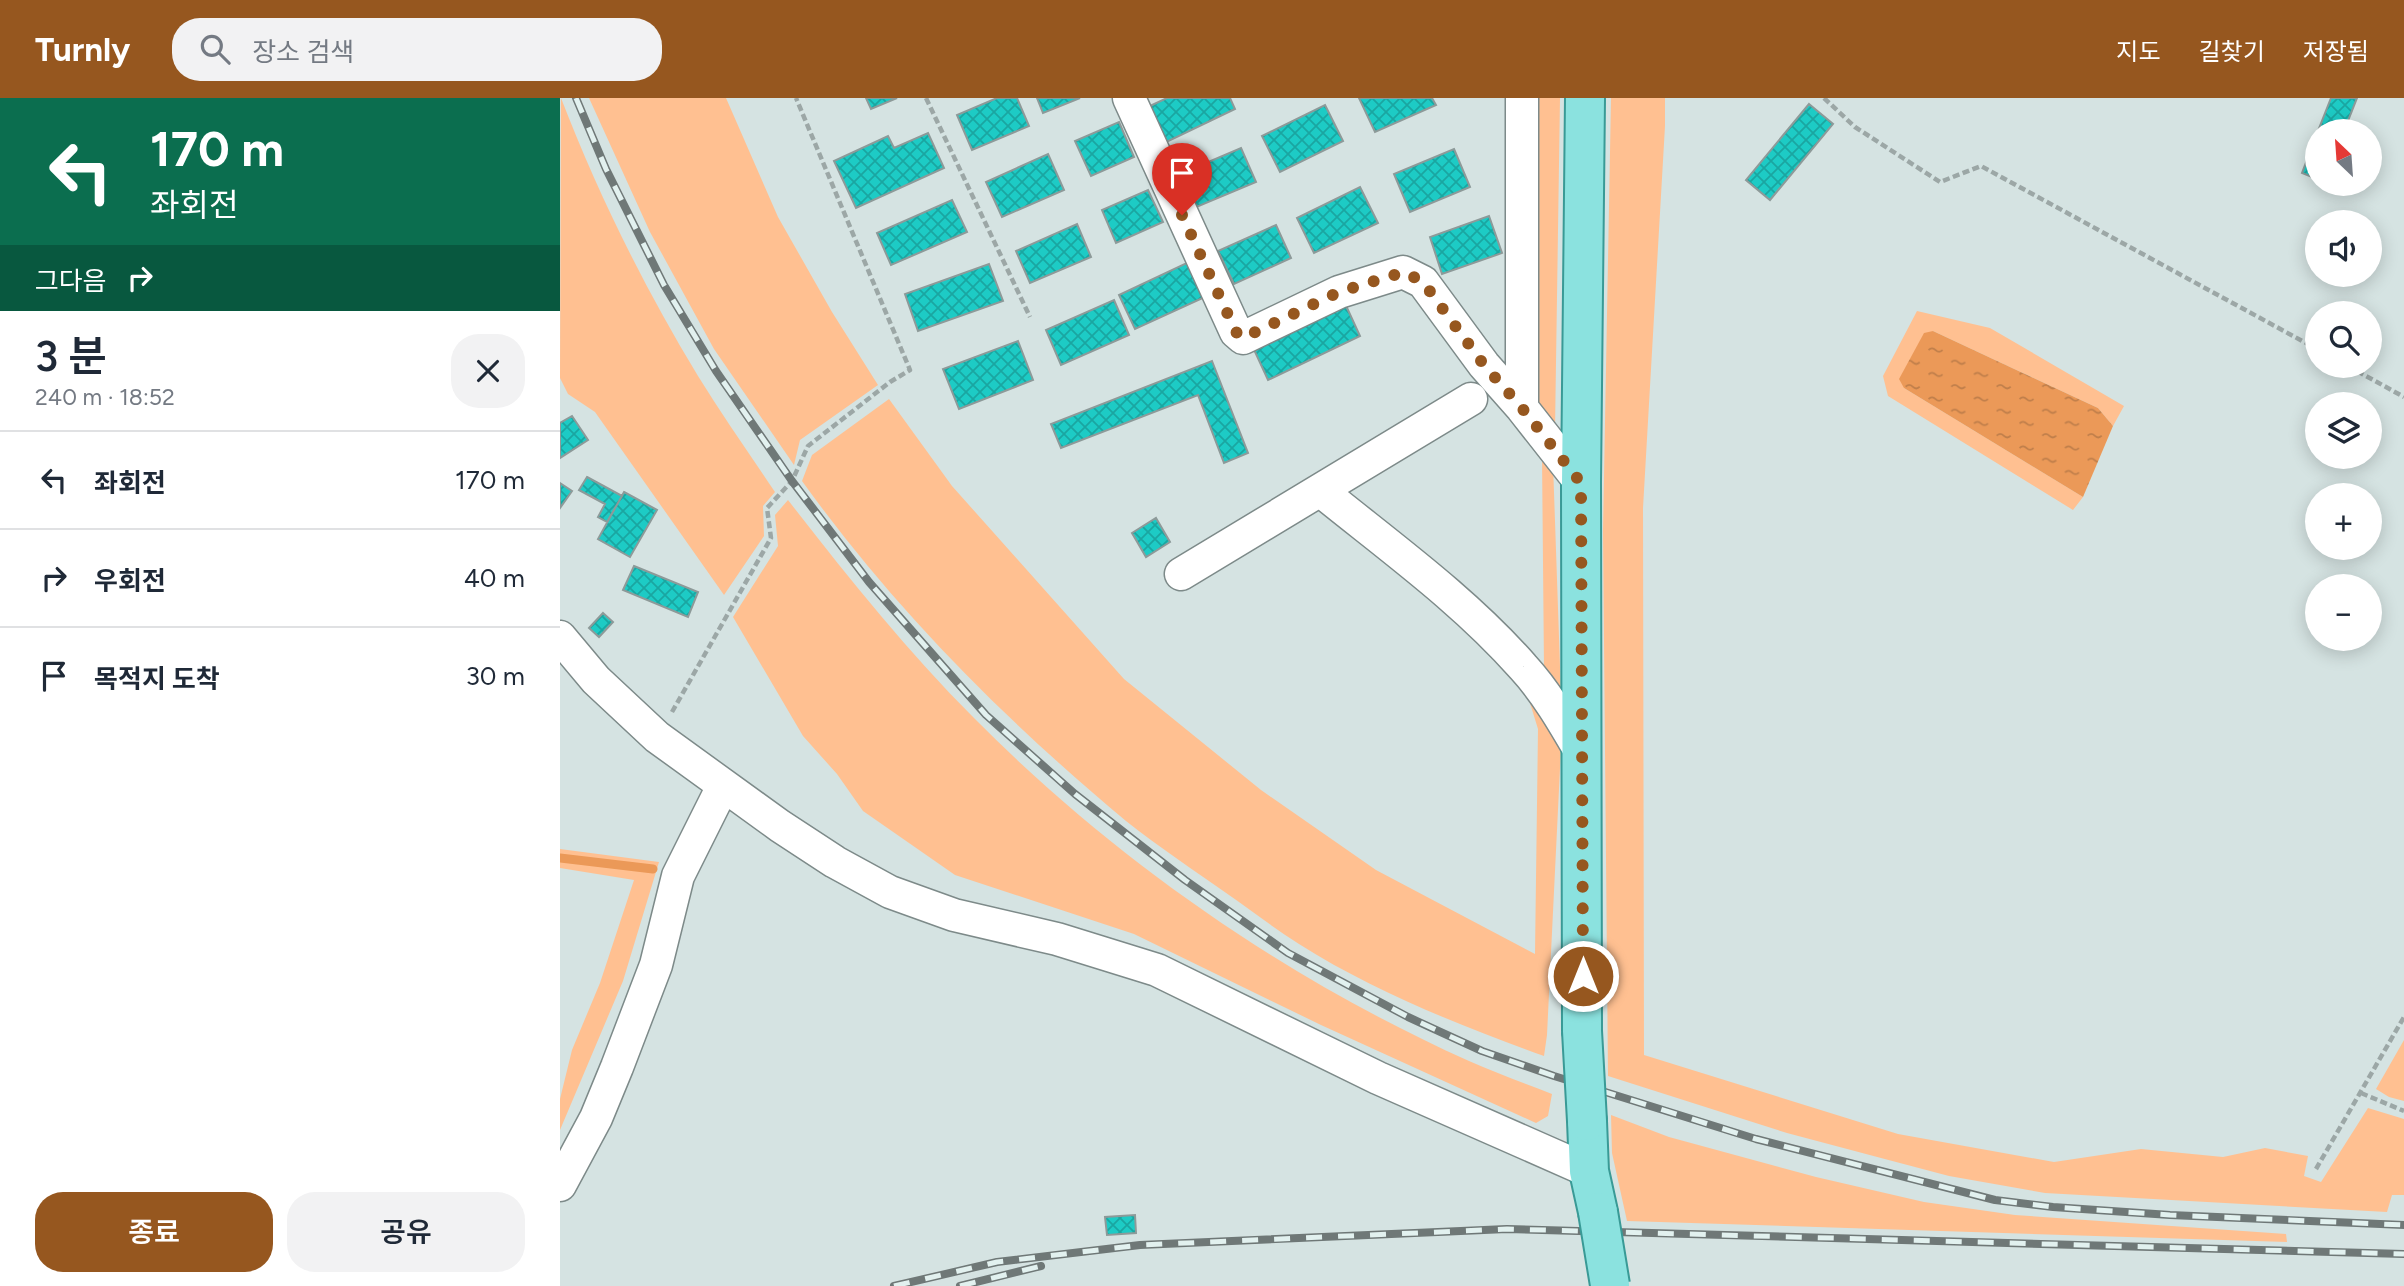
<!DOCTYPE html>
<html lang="ko">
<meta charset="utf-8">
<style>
body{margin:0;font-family:Figtree,"Noto Sans KR",sans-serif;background:#f2f2f3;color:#1f2937;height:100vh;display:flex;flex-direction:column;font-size:26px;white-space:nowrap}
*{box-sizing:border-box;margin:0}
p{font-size:23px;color:#747a83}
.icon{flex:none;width:38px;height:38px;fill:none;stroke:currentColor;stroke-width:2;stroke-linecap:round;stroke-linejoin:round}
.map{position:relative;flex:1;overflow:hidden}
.details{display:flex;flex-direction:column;background:#fff;width:560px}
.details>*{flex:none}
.banner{background:#0b6e4f;color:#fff;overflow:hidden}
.needle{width:46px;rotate:335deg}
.tools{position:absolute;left:1745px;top:21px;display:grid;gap:14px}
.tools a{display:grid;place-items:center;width:77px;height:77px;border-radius:50%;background:#fff;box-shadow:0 4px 18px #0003;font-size:35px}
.pin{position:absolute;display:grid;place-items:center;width:60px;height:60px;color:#fff;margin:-72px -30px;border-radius:50% 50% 50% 0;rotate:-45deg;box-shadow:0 0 7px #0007}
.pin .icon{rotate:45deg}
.me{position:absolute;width:77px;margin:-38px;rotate:0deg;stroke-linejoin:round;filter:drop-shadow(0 0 5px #0008)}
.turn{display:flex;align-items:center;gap:24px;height:147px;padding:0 35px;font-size:32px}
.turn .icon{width:91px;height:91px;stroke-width:2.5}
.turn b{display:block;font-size:49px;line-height:60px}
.then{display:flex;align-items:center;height:66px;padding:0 35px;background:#0003;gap:14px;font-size:26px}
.round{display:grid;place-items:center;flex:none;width:74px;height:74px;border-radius:28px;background:#f2f2f3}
.summary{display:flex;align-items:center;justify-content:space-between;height:119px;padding:0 35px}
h1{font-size:42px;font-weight:600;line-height:52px}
.button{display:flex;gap:14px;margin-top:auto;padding:14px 35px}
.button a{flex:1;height:80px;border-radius:28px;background:#96571f;color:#fff;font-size:28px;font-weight:600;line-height:80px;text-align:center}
.button a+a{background:#f2f2f3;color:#1f2937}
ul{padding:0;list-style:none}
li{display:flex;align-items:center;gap:21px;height:98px;padding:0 35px;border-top:2px solid #e0e1e3}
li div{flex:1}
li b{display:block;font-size:26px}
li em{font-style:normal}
header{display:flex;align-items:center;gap:42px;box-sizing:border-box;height:98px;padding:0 35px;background:#96571f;color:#fff}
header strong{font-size:33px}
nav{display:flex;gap:38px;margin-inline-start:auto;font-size:24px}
.search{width:490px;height:63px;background:#f2f2f3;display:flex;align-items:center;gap:18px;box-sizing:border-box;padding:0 24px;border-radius:28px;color:#747a83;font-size:26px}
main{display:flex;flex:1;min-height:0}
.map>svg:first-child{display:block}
.grass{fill:#ffc091}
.water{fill:url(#water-ripples)}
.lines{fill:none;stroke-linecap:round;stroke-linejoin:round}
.stream{stroke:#eb9958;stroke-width:9}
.building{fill:url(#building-cross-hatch);stroke:#8d9a99;stroke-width:2}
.minor-casing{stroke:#7d8a89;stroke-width:35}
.major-casing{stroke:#399a96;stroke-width:42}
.path{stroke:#9ca7a6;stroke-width:4.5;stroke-dasharray:7 3.5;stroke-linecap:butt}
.minor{stroke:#fff;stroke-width:32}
.major{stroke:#8be2df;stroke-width:38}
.rail-casing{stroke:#6f7877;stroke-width:8}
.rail{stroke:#e2f1ef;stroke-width:5;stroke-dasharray:16;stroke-linecap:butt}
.major-bridge-casing{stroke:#399a96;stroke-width:42;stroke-linecap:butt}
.major-bridge{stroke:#8be2df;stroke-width:38}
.route{stroke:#96571f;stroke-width:12;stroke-dasharray:0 21.6}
</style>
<header>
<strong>Turnly</strong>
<div class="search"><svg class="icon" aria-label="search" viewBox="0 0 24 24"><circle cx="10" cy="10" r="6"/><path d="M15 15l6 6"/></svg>장소 검색</div>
<nav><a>지도</a><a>길찾기</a><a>저장됨</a></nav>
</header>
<main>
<section class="details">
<div class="banner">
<div class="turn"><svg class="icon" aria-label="left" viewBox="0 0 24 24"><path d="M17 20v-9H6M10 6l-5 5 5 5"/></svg><div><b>170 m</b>좌회전</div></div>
<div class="then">그다음<svg class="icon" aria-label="right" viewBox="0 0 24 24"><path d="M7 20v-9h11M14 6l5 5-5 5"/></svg></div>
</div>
<div class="summary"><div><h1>3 분</h1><p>240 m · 18:52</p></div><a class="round"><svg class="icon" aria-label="close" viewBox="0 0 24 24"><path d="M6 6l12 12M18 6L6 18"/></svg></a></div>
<ul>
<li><svg class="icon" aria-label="left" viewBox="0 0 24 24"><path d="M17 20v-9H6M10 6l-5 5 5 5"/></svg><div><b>좌회전</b></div><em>170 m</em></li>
<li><svg class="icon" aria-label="right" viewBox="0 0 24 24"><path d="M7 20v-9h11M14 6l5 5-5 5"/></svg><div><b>우회전</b></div><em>40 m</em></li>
<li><svg class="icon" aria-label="arrive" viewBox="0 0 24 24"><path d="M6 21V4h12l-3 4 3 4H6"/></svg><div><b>목적지 도착</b></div><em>30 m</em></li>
</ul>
<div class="button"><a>종료</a><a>공유</a></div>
</section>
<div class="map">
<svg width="1844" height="1188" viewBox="0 0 1844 1188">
<defs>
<pattern id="water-ripples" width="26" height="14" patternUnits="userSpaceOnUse" patternTransform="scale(1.75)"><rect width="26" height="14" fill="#eb9958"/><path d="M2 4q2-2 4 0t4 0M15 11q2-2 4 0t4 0" fill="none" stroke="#bf7e4a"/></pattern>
<pattern id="building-cross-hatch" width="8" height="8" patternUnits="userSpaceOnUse" patternTransform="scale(1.75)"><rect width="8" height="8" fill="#1dcbc5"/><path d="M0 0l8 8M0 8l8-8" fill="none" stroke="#1aa6a1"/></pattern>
</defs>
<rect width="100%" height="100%" fill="#d5e3e2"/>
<path class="grass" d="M1,0C38,96 84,189 138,278C162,317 189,355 215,394L203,408L204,438L164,497L35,314L8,296L0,280Z
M29,0H166L218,119L272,214L318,287L240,342L234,367L154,251L90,134Z
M973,0H1000L995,332L969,306Z
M1051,0H1105V28L1083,410L1084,957L1338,1036L1494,1064L1581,1051L1663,1059L1705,1050L1748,1058L1744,1078L1761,1084L1808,1010L1844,1021V1097H1832L1827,1114L1485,1095L1389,1078L1321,1060L1227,1035L1048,978L1043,433Z
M1357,213L1430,230L1564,308L1553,328L1538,310L1373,233L1344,290L1523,399L1513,412L1328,298L1323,278Z
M329,301L392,388L564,581L701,692L816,772L975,856L978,631L962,579L1001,650L987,937L984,958C901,928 813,893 739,846C715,831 692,813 669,797C635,773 599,749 566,723C445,622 334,511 242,383L252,357Z
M982,358L993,365L1001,597L984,570Z
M228,402C287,478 346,552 414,620C553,761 728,882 909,963C936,975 964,985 992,996L988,1018L976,1025L761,927L574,836L395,777L303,713L277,676L243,638L173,519L218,448L215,417Z
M0,751L99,764L63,883L0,1032V1001L12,952L40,885L74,782L0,770Z
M1844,942V1003L1829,999L1816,991Z
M1051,1017L1109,1039L1256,1079L1364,1104L1455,1117L1726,1136L1727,1144L1067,1123L1052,1055Z"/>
<path class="water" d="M1373,233L1538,310L1553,328L1523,399L1344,290L1339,281L1364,235Z"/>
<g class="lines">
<path class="stream" d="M0,760L93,771"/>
</g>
<path class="building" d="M306,0H337L311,11Z
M437,0H457L469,28L412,52L397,17Z
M477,0H520L483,15Z
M607,0H670L675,11L594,50L577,14Z
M799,0H872L876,7L815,34Z
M1771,0H1797L1784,33H1758Z
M1249,6L1273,26L1210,102L1186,82Z
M765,7L783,43L720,74L702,38Z
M559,24L574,59L531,78L515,43Z
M368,35L384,70L296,110L274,63L328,38L334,50Z
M1757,36V81L1742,75Z
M681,50L696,84L634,110L620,76Z
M894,51L910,89L850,114L834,76Z
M488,56L504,92L442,119L426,84Z
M800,89L818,125L754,155L737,120Z
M588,92L603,124L556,145L542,112Z
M392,102L407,134L331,167L317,135Z
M929,118L942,155L882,176L870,139Z
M517,126L531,159L470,185L456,153Z
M716,127L731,160L674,186L658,153Z
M631,163L647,198L575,231L559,197Z
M429,166L443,203L358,233L345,196Z
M782,199L800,238L708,282L690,243Z
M554,202L569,237L501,267L486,232Z
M458,243L473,282L399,311L383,271Z
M652,263L688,355L664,365L638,297L501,350L491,326Z
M12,318L28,342L0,360V325Z
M27,379L62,398L47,424L38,419L45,406L19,392Z
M0,385L12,393L0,410Z
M64,394L97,412L70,459L38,441Z
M596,420L610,444L586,459L572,435Z
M74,468L138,494L128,519L63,492Z
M43,515L53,524L39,539L29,530Z
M575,1117L576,1135L547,1137L545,1119Z"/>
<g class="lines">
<defs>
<path id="minor" d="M569,0L676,234L683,240L779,194L843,174L863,184L924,267L962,310L1021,385
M962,310V0
M761,393C830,449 904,502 963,569C987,595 1005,627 1023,658
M621,476L911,301
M0,539L36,582L97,639L220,728L275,764L330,794L394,817L497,841L597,872L818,980L1029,1073
M0,1087L36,1020L57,969L96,867L118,778L163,688"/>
<path id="major" d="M1022,933L1021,385L1025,0
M1027,1023L1029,1073L1038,1114"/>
</defs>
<use href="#minor" class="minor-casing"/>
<use href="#major" class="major-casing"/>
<path class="path" d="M366,0L470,219
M1264,0L1295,29L1380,84L1421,68L1757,251
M1788,268L1844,299
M112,614L211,440L207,410L232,383L248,348L330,284L350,272L236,0
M1801,995L1844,1013
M1756,1071L1844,919"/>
<use href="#minor" class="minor"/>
<use href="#major" class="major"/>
<defs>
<path id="rail" d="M16,0L46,71L104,187L156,273L232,383L309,484L426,617L515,696L625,782L728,855L848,919L922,953L994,978L1196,1041L1435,1102L1493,1109L1610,1117L1844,1127
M334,1188L437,1164L580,1147L947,1131L1844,1156
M400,1188L481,1168"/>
</defs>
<use href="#rail" class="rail-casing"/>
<use href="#rail" class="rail"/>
<defs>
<path id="major-bridge" d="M1022,933L1027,1023
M1038,1114L1050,1187"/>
</defs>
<use href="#major-bridge" class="major-bridge-casing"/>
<use href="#major-bridge" class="major-bridge"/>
</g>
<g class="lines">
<path class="route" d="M622,117L676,234L683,240L779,194L844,174L863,184L924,267L962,310L1021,385L1023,878"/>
</g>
</svg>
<div class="tools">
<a><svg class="needle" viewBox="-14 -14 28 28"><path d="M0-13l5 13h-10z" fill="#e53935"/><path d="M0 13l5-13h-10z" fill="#747a83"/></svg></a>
<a><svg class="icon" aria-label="sound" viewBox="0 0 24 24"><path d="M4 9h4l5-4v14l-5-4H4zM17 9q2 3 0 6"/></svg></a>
<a><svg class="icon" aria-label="search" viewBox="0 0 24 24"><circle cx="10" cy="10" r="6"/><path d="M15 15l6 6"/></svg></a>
<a><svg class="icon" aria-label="layers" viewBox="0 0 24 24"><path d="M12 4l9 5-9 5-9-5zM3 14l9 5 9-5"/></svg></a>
<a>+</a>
<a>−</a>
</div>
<div class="pin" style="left:622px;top:117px;background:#d93025"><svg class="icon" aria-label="arrive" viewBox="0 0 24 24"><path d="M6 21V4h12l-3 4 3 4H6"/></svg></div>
<svg class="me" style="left:1023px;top:878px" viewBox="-20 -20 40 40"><circle r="17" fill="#96571f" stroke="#fff" stroke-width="3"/><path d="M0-11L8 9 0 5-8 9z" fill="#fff"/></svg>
</div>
</main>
